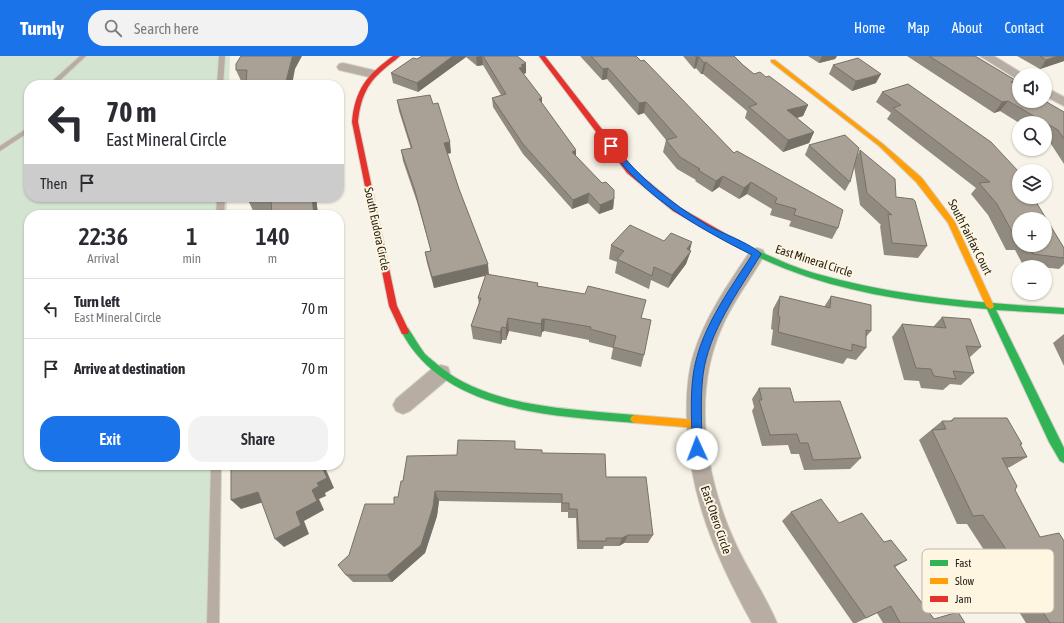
<!DOCTYPE html>
<meta charset="utf-8">
<style>
body{margin:0;font-family:"Asap Condensed",sans-serif;background:#f2f2f3;color:#2b2b33;height:100vh;display:flex;flex-direction:column;font-size:15px;white-space:nowrap}
*{box-sizing:border-box;margin:0}
p{font-size:13px;color:#7c7c81}
.icon{flex:none;width:22px;height:22px;fill:none;stroke:currentColor;stroke-width:2;stroke-linecap:round;stroke-linejoin:round}
.map{position:relative;flex:1;overflow:hidden}
.sheet{position:absolute;left:24px;top:154px;width:320px;height:260px;display:flex;flex-direction:column;background:#fff;border-radius:16px;box-shadow:0 1px 3px #0004}
.sheet>*{flex:none}
.banner{position:absolute;left:24px;top:24px;width:320px;height:122px;border-radius:16px;box-shadow:0 1px 3px #0004;background:#fff;color:#2b2b33;overflow:hidden}
.fabs{position:absolute;left:1012px;top:12px;display:grid;gap:8px}
.fabs a{display:grid;place-items:center;width:40px;height:40px;border-radius:50%;background:#fff;box-shadow:0 1px 3px #0004;font-size:20px}
.pin{position:absolute;display:grid;place-items:center;width:34px;height:34px;color:#fff;margin:-17px;border-radius:8px;box-shadow:0 2px 6px #0006}
.me{position:absolute;width:44px;margin:-22px;rotate:358deg;stroke-linejoin:round;filter:drop-shadow(0 0 3px #0008)}
.turn{display:flex;align-items:center;gap:14px;height:84px;padding:0 16px;font-size:18px}
.turn .icon{width:52px;height:52px;stroke-width:2.5}
.turn b{display:block;font-size:28px;line-height:34px}
.then{display:flex;align-items:center;height:38px;padding:0 16px;background:#0003;gap:8px;font-size:15px}
.eta{display:flex;justify-content:space-evenly;align-items:center;height:68px;text-align:center}
.eta b{font-size:24px;font-weight:600;line-height:28px}
.action{display:flex;gap:8px;margin-top:auto;padding:8px 16px}
.action a{flex:1;height:46px;border-radius:16px;background:#1a73e8;color:#fff;font-size:16px;font-weight:600;line-height:46px;text-align:center}
.action a+a{background:#f2f2f3;color:#2b2b33}
ul{padding:0;list-style:none}
li{display:flex;align-items:center;gap:12px;height:60px;padding:0 16px;border-top:1px solid #e1e1e2}
li div{flex:1}
li b{display:block;font-size:15px}
li em{font-style:normal}
header{display:flex;align-items:center;gap:24px;box-sizing:border-box;height:56px;padding:0 20px;background:#1a73e8;color:#fff}
header strong{font-size:19px}
nav{display:flex;gap:22px;margin-inline-start:auto;font-size:14px}
.search{width:280px;height:36px;background:#f2f2f3;display:flex;align-items:center;gap:10px;box-sizing:border-box;padding:0 14px;border-radius:16px;color:#7c7c81;font-size:15px}
.map>svg:first-child{display:block}
.green{fill:#d3e5d0}
.lines{fill:none;stroke-linecap:round;stroke-linejoin:round}
.lane-casing{stroke:#d5d1c9;stroke-width:2}
.street-casing{stroke:#d5d1c9;stroke-width:2}
.fast-casing{stroke:#d5d1c9;stroke-width:2}
.slow-casing{stroke:#d5d1c9;stroke-width:2}
.jam-casing{stroke:#d5d1c9;stroke-width:2}
.lane{fill:#b7ada2;fill-rule:evenodd}
.street{fill:#b7ada2;fill-rule:evenodd}
.fast{fill:#30b455;fill-rule:evenodd}
.slow{fill:#ff9f0a;fill-rule:evenodd}
.jam{fill:#e5322d;fill-rule:evenodd}
.wall{fill:#918a80;fill-rule:evenodd}
.shaded-wall{fill:#767168}
.building{fill:#a9a195;stroke:#767168}
.route{fill:#1a73e8;stroke:#114b97}
.labels{text-anchor:middle;stroke-width:4;stroke-linejoin:round;paint-order:stroke}
.street-label{font-size:12px;fill:#27241c;stroke:#fff6e1}
.key{fill:#fff6e1;stroke:#beb7a6;stroke-width:1}
.key-label{font-size:11px;fill:#27241c}
</style>
<header>
<strong>Turnly</strong>
<div class="search"><svg class="icon" aria-label="search" viewBox="0 0 24 24"><circle cx="10" cy="10" r="6"/><path d="M15 15l6 6"/></svg>Search here</div>
<nav><a>Home</a><a>Map</a><a>About</a><a>Contact</a></nav>
</header>
<div class="map">
<svg width="1064" height="567" viewBox="0 0 1064 567">
<rect width="100%" height="100%" fill="#f8f3e8"/>
<path class="green" d="M0,0H230L229,29H29V141H227V159H29V409H222L219,567H0Z"/>
<g class="lines">
<defs>
<path id="lane" d="M80,0H86L55,29H48Z
M219,0H225L223,29H217Z
M29,71V76L0,95V90Z
M217,141H225L224,159H216Z
M211,409H221L219,567H207Z"/>
<path id="street" d="M980,0H994L1025,19H1019V23L1015,22Z
M343,7L377,15L379,18L373,22L339,14L337,11L339,8Z
M1045,31L1064,41V50L1045,40Z
M757,192L763,194L765,198C751,223 733,245 722,271C692,337 705,420 734,484C746,512 765,538 777,567H752C717,504 689,440 687,367C686,343 687,319 694,297C706,259 729,227 751,194Z
M441,309L448,311L450,317L448,323L410,355L403,358L396,355L393,349L396,343L434,311Z"/>
<path id="fast" d="M725,178C734,181 743,187 752,192C772,201 793,211 814,217C896,241 980,247 1064,252V258L996,254L1064,392V407L1060,405L1049,386L987,253C927,248 866,240 808,221C778,211 750,198 722,183L721,181L722,179Z
M405,271L408,272C414,281 419,290 425,298C429,302 435,306 439,310C490,352 572,353 635,359L638,360L640,363L638,366L635,367C553,360 444,357 401,275L402,272Z"/>
<path id="slow" d="M771,4H775L883,88L922,122L955,166L994,250L993,252L990,253L986,250L948,167L916,126L879,90L771,6Z
M635,359L696,364L700,365L701,368L700,371L696,372L635,367L632,366L630,363L632,360Z"/>
<path id="jam" d="M393,0H400C395,5 388,9 383,14C366,28 360,45 358,66L397,250L409,275L408,278H402L389,250L352,66C355,33 367,19 393,0Z
M539,0H545L633,113L679,151L728,179L729,181L728,183H722L673,155L627,117Z"/>
</defs>
<use href="#lane" class="lane-casing"/>
<use href="#street" class="street-casing"/>
<use href="#fast" class="fast-casing"/>
<use href="#slow" class="slow-casing"/>
<use href="#jam" class="jam-casing"/>
<use href="#lane" class="lane"/>
<use href="#street" class="street"/>
<use href="#fast" class="fast"/>
<use href="#slow" class="slow"/>
<use href="#jam" class="jam"/>
</g>
<path class="wall" d="M422,0H517L526,17L523,18L542,42V48L576,94V100L614,143L613,153L599,158L588,147L572,153L523,98L493,51L492,42L501,39L483,9L477,10L466,1L418,36L393,27L391,17L417,3Z
M580,0H636L734,97L838,172L832,183L789,170L791,165L770,159L772,153L747,138L739,143L719,131L712,136L695,125L696,124L677,113L663,96L666,84L644,57L638,59L607,23L602,24Z
M683,0H734L743,9L754,18L766,21L808,49L803,60L797,62L814,76L809,87L783,96L745,62L747,55L703,18H701L696,12L694,13Z
M808,0H837L835,3L819,7Z
M907,0H975L1015,24L1013,27L1064,56V108L1049,85L1045,83V67H1019L1000,55L994,57Z
M1017,0H1064V5L1040,13Z
M833,9L876,27L852,35L829,18Z
M295,13L247,26L241,25L236,14Z
M908,28L1019,141L1064,192V208L1059,213L1023,209L1015,194H1006L988,159L971,138L976,132L887,63L891,57L876,46L882,36ZM1019,163L1045,189H1019Z
M397,44L451,97L447,98L489,219L538,230L641,262L644,299L641,311L611,303L613,292L589,286V284L544,275L542,276L541,281L509,275L506,284H502L501,288L473,283L471,270L479,248L478,242L486,219L434,232L427,207L425,196L431,195L417,146L403,105L401,94L411,93L399,55Z
M809,89L857,100L860,94L896,141L927,190L918,202L884,199L880,170L881,169L860,149L854,110L850,126L845,135L805,99Z
M249,141H316L318,159L271,158L255,159L249,146Z
M664,185L690,195L686,208L668,232L651,224L649,233L615,217L617,206L609,203L611,189Z
M780,240L824,251L831,240L871,275L866,281V292L856,304L847,302L843,308L771,289L773,274L771,273L773,253Z
M942,261L981,291L969,302L974,317L961,329L950,328L943,334L921,332L919,325L904,324L892,281L902,268L933,271Z
M1064,278V310L1053,287Z
M759,332L794,346L861,402L850,413L804,414L799,398H791L788,389L762,390L752,355L754,351L752,343Z
M954,362L1022,388L1020,389L1027,401L1010,411L1007,412L1064,567H1026L1014,548L1018,546L967,468H957L919,384L942,365H950Z
M516,393L542,397L606,421L653,479L648,487H624L619,490H604L603,493H577L576,462H568V456H561V447L439,445L437,460L425,497L392,526H353L346,519L349,499L394,448L398,441L403,425L457,399Z
M791,456L884,486L907,504L895,511L934,563L965,567H883L877,557L856,567H853L782,465Z"/>
<path class="shaded-wall" d="M293,0H302L295,13L292,29H285L292,2Z
M453,0H466V1L418,36L417,27Z
M479,0H482L483,9L477,10L476,1Z
M822,0H837L835,3L819,7Z
M1058,0H1064V5L1040,13L1046,4Z
M696,1H699L696,12L694,13Z
M706,6L703,18H701L704,7Z
M526,7V17L523,18L519,12L521,9Z
M608,12L607,23L602,24L603,13Z
M881,18L876,27L852,35L856,25Z
M542,42V52L539,43Z
M1008,45L1000,55L994,57L1002,46Z
M646,46L644,57L638,59L639,47Z
M808,49L803,60L782,66L787,54Z
M814,76L809,87L783,96L788,84Z
M450,86L451,97L445,98L444,87Z
M576,94V104L572,96Z
M723,120L719,131L712,136L716,125Z
M751,126L747,138L739,143L744,132Z
M589,137L588,147L572,153L573,144Z
M312,141H316L318,159H314Z
M614,143L613,153L599,158L600,149Z
M692,186L689,198L691,195L686,208L668,232L672,219L687,193Z
M488,208L489,219L434,232L432,221Z
M508,262L509,275L506,284V272Z
M542,263H545L544,275L542,276L541,281V268Z
M502,271V284L501,288L500,276Z
M321,409H324L334,432L325,437L326,440L319,443L324,454L304,465L309,478L284,491L275,483L296,456L312,434L317,427Z
M435,435L439,445L437,460L425,497L392,526L387,519Z
M258,436L267,445L241,453L231,444Z
M628,479L624,487L619,490L622,482Z"/>
<path class="building" d="M241,0H293L292,2L285,29H246L247,14H236V8Z
M422,0H453L417,27L391,17L413,2L417,3Z
M483,0H517L526,7L521,9L523,11L519,12L542,42L539,43L576,94L572,96L602,127L606,126L614,134V143L600,149L589,137L573,144L523,88L492,42L506,38Z
M591,0H636L641,5L644,4L734,97L737,95L843,154L838,172L794,159L796,153L775,147L777,142L751,126L744,132L723,120L716,125L698,114L700,113L680,101L666,84L677,81L646,46L639,47L608,12L603,13Z
M695,0H734L743,9L754,18L760,16L766,21L769,20L808,49L787,54L814,76L788,84L749,51L757,48L706,6L704,7L699,1H696Z
M929,0H975L1015,24L1011,26L1019,30V45H1045L1064,56V83L1058,74L1008,45L1002,46Z
M1040,0H1058L1046,4Z
M858,2L881,18L856,25L833,9Z
M908,28L991,86L1019,116V141H1033L1064,192V202L1033,198L1028,189H1045V163H1019V183H1016L997,148L979,127L990,126L893,52L901,49L882,36Z
M430,39L433,48L438,47L450,86L444,87L459,133L488,208L432,221L425,196L431,195L415,135L401,94L412,92L397,44Z
M845,79L859,92L850,126L809,89Z
M860,94L895,123L896,141L913,143L915,145L927,190L892,187L888,158L892,159L867,137Z
M249,141H312L314,159H272L271,144L249,146Z
M630,169L664,185L671,177L692,186L687,193L691,195L672,219L654,211L652,220L617,203L624,195L611,189Z
M486,218L538,227L537,230L585,238L588,230L646,244L641,262L651,264L644,299L613,291L616,280L590,273L591,271L545,263H542L541,268L508,262L506,272L502,271L500,276L471,270L481,242H478Z
M780,240L830,252L831,240L871,249V275L866,274V292L852,288V295L778,276L780,261L778,260Z
M942,261L970,263L981,291L966,290L974,317L953,315L956,323L934,320L931,313L916,312L902,268L946,272Z
M759,332H790L794,346L840,345L861,402L813,404L808,387H800L797,378L770,379L759,344H762Z
M954,362H1007L1022,388H1020L1027,401L1002,402L1017,430L1015,434L1040,481L1059,477L1064,485V567H1050L1033,541H1038L983,459L973,460L932,374L946,373L942,365H952Z
M458,384L515,385V393L542,394V397L605,398L606,421H646L653,479H628L622,482H606V485H579L577,453H569V447H562V438L435,435L433,451L421,489L387,519H346L338,509L349,499L365,448H394V441H398L401,425H403L407,400L457,399Z
M231,409H321L327,422L317,427L319,430L312,434L317,445L296,456L301,469L275,483L258,436L231,444Z
M821,443L839,467L862,457L884,486L891,484L907,504L894,510L934,563L958,556L965,567H900L891,550L866,562L791,456Z"/>
<path class="route" d="M609,89H614C639,122 671,147 707,169C719,176 754,189 761,198C738,237 709,274 703,319C700,344 702,369 702,393L701,396L697,398L693,396L692,393C692,369 690,344 693,320C699,275 728,236 752,199C697,171 644,142 608,90Z"/>
<g class="labels">
<g class="street-label">
<text transform="translate(377 173) rotate(78)" y="4">South Eudora Circle</text>
<text transform="translate(970 181) rotate(63)" y="4">South Fairfax Court</text>
<text transform="translate(814 205) rotate(18)" y="4">East Mineral Circle</text>
<text transform="translate(716 464) rotate(71)" y="4">East Otero Circle</text>
</g>
</g>
<rect x="922" y="493" width="132" height="64" rx="6" class="key"/>
<rect x="930" y="504" width="18" height="6" fill="#30b455"/>
<rect x="930" y="522" width="18" height="6" fill="#ff9f0a"/>
<rect x="930" y="540" width="18" height="6" fill="#e5322d"/>
<g class="key-label">
<text x="955" y="511">Fast</text>
<text x="955" y="529">Slow</text>
<text x="955" y="547">Jam</text>
</g>
</svg>
<div class="fabs">
<a><svg class="icon" aria-label="sound" viewBox="0 0 24 24"><path d="M4 9h4l5-4v14l-5-4H4zM17 9q2 3 0 6"/></svg></a>
<a><svg class="icon" aria-label="search" viewBox="0 0 24 24"><circle cx="10" cy="10" r="6"/><path d="M15 15l6 6"/></svg></a>
<a><svg class="icon" aria-label="layers" viewBox="0 0 24 24"><path d="M12 4l9 5-9 5-9-5zM3 14l9 5 9-5"/></svg></a>
<a>+</a>
<a>−</a>
</div>
<div class="pin" style="left:611px;top:90px;background:#d93025"><svg class="icon" aria-label="arrive" viewBox="0 0 24 24"><path d="M6 21V4h12l-3 4 3 4H6"/></svg></div>
<svg class="me" style="left:697px;top:393px" viewBox="-20 -20 40 40"><circle r="19" fill="#fff"/><path d="M0-13L10 11 0 6-10 11z" fill="#1a73e8"/></svg>
<div class="banner">
<div class="turn"><svg class="icon" aria-label="left" viewBox="0 0 24 24"><path d="M17 20v-9H6M10 6l-5 5 5 5"/></svg><div><b>70 m</b>East Mineral Circle</div></div>
<div class="then">Then<svg class="icon" aria-label="arrive" viewBox="0 0 24 24"><path d="M6 21V4h12l-3 4 3 4H6"/></svg></div>
</div>
<section class="sheet">
<div class="eta">
<div><b>22:36</b><p>Arrival</p></div>
<div><b>1</b><p>min</p></div>
<div><b>140</b><p>m</p></div>
</div>
<ul>
<li><svg class="icon" aria-label="left" viewBox="0 0 24 24"><path d="M17 20v-9H6M10 6l-5 5 5 5"/></svg><div><b>Turn left</b><p>East Mineral Circle</p></div><em>70 m</em></li>
<li><svg class="icon" aria-label="arrive" viewBox="0 0 24 24"><path d="M6 21V4h12l-3 4 3 4H6"/></svg><div><b>Arrive at destination</b></div><em>70 m</em></li>
</ul>
<div class="action"><a>Exit</a><a>Share</a></div>
</section>
</div>
